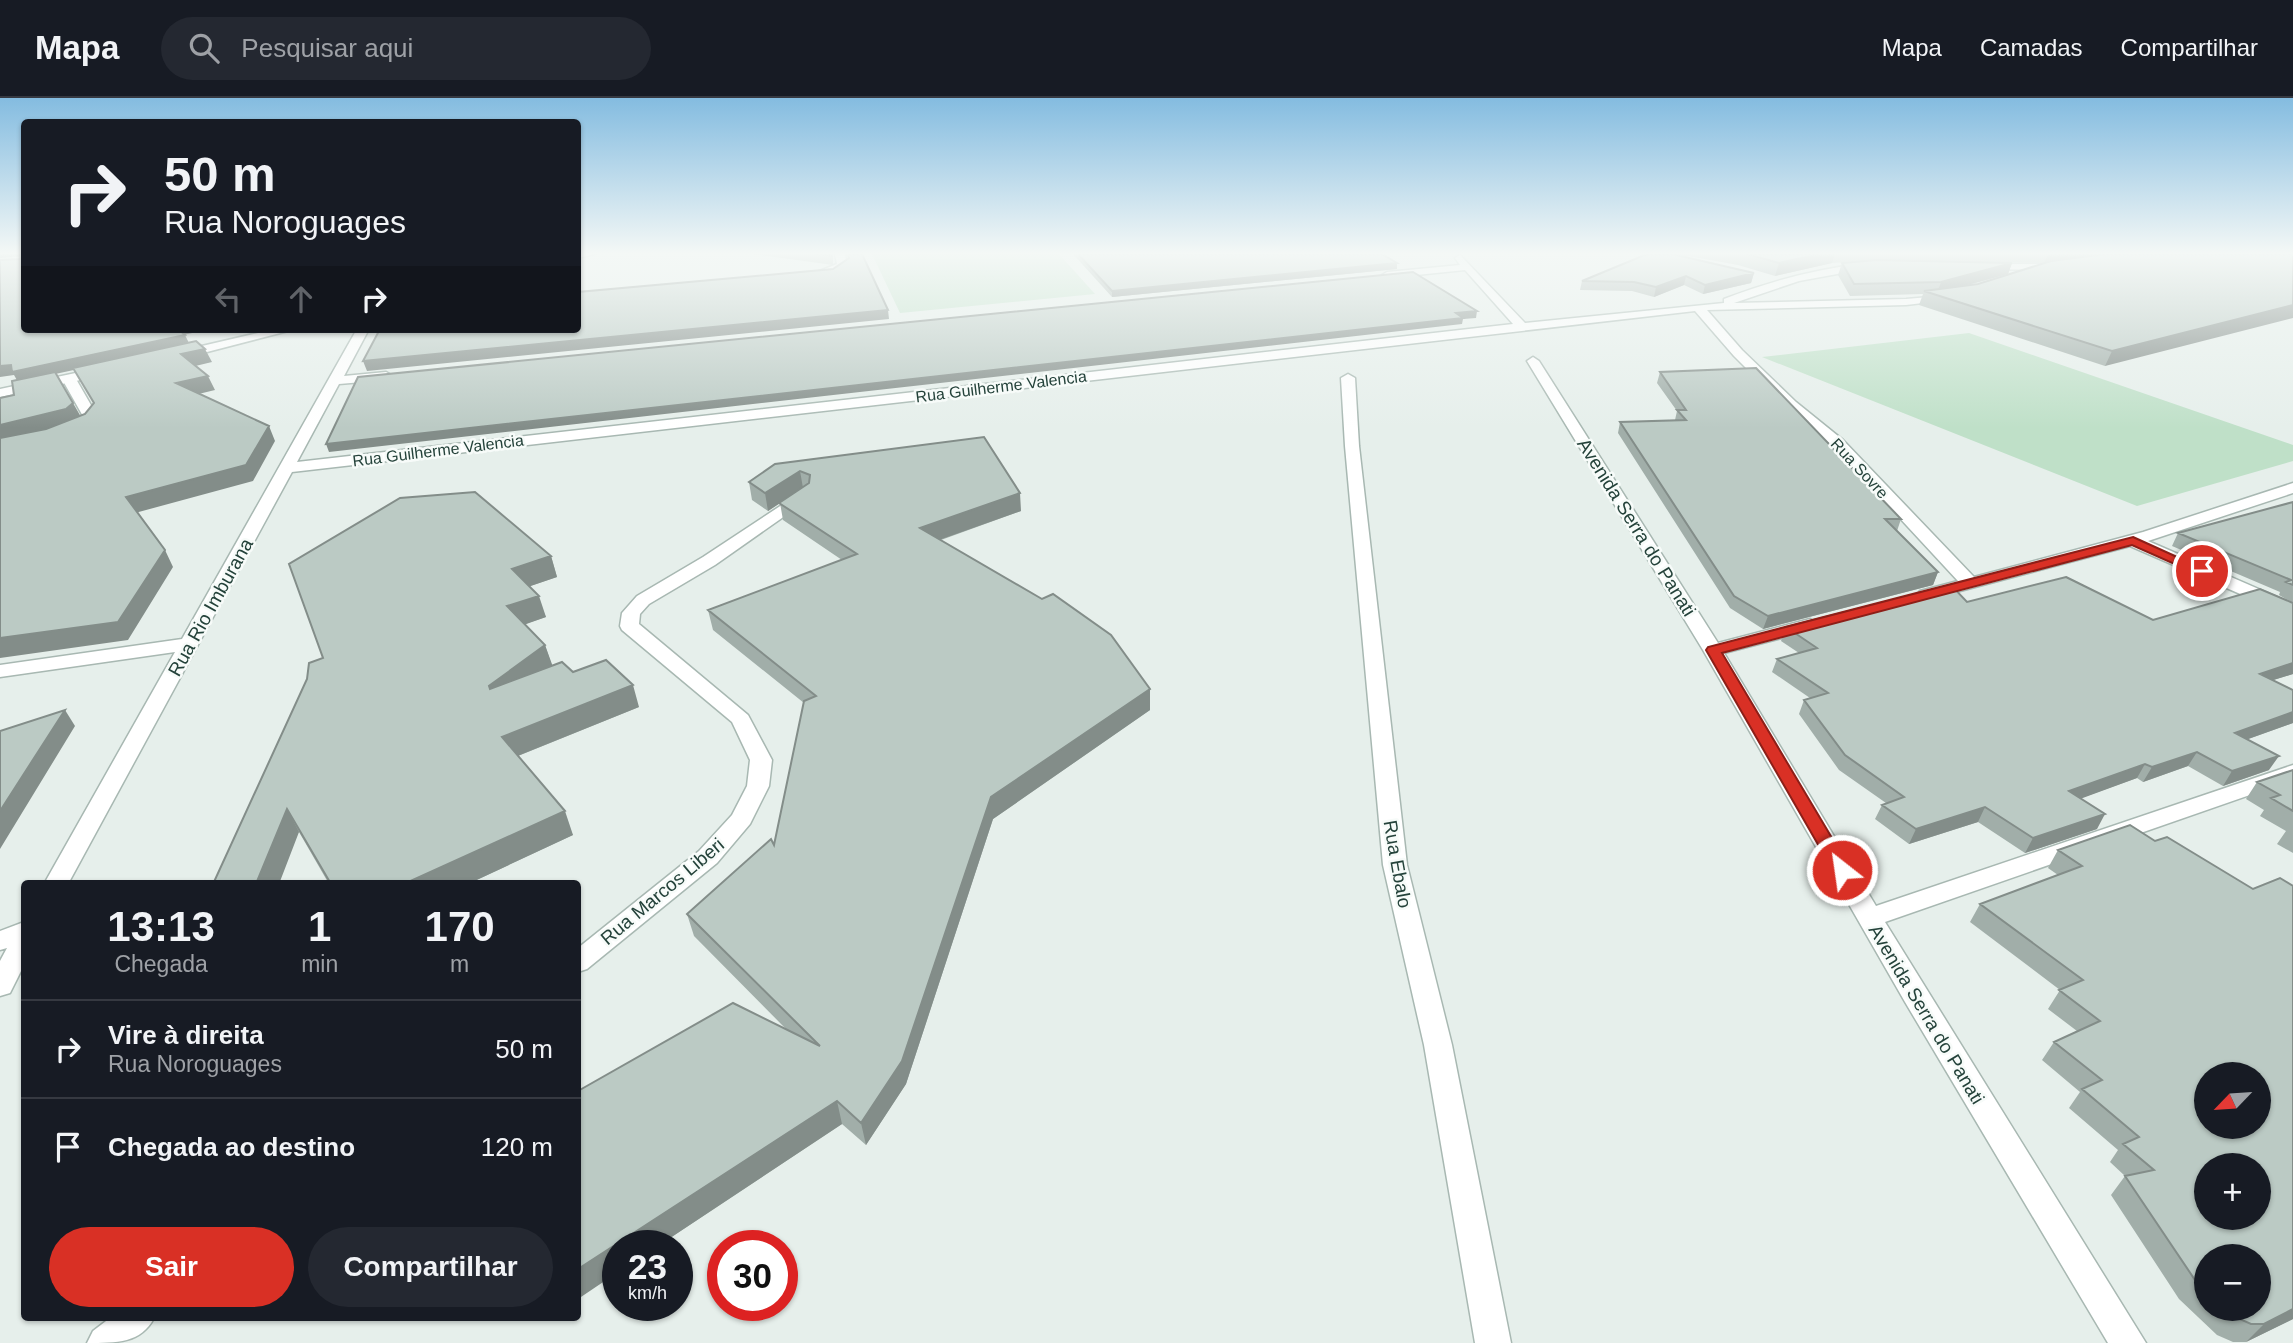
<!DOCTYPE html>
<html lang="pt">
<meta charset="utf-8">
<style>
body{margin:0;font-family:Arial,sans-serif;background:#242831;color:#f1f3f6;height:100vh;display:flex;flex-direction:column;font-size:26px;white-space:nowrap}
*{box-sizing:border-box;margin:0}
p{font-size:23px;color:#9ea1a6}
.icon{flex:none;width:38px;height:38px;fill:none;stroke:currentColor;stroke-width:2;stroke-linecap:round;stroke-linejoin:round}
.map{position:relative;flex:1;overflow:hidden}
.panel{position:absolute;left:21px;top:782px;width:560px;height:441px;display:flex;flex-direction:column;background:#171b24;border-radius:7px;box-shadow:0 2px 5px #0004}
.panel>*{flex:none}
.top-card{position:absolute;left:21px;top:21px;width:560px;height:214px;border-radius:7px;box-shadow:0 2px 5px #0004;background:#171b24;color:#f1f3f6;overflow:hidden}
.needle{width:46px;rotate:245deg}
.controls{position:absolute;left:2194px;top:964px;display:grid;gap:14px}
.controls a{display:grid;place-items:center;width:77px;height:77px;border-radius:50%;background:#171b24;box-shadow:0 2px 5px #0004;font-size:35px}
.speed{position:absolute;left:602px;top:1132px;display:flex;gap:14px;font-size:35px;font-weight:700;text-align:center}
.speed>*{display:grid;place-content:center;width:91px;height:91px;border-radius:50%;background:#171b24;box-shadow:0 2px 5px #0004;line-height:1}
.speed small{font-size:18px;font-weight:400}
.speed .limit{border:10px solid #d22;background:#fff;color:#111}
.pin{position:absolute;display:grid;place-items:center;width:60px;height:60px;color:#fff;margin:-30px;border:4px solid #fff;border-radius:50%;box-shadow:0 2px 7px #0007}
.me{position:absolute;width:77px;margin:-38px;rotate:330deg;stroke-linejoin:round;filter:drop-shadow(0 0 5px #0008)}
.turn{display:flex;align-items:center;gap:24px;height:147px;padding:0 28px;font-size:32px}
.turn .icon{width:91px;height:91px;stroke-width:2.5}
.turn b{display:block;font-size:49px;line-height:60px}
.lanes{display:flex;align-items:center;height:66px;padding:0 28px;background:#0003;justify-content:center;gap:35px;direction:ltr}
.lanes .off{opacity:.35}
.eta{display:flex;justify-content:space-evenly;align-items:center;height:119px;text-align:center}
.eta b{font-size:42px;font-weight:600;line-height:49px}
.primary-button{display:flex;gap:14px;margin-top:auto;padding:14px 28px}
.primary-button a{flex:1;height:80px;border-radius:42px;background:#d93025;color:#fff;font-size:28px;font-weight:600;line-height:80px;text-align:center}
.primary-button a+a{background:#242831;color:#f1f3f6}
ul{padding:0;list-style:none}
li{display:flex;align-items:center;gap:21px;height:98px;padding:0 28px;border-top:2px solid #363941}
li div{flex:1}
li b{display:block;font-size:26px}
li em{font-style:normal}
header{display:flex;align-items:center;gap:42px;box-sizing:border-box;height:98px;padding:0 35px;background:#171b24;border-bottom:2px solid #363941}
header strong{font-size:33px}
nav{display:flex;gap:38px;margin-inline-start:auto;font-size:24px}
.search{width:490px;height:63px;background:#242831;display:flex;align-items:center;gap:18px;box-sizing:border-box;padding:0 24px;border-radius:38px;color:#9ea1a6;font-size:26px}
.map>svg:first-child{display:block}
.green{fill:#bfe0c8}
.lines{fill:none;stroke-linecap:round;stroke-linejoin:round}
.minor-casing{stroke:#a8b8b2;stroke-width:3}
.tertiary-casing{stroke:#a8b8b2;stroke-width:3}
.minor{fill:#fff;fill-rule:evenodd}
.tertiary{fill:#fff;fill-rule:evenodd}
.wall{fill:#a1aea9;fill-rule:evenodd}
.shaded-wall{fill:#838d89}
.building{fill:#bbcac4;stroke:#838d89;stroke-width:2;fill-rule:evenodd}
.route{fill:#d93025;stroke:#8d1f18;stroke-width:2}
.labels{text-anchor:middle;stroke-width:5;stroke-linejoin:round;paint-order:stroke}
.far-street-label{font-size:16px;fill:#24423a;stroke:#f7fbf9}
.street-label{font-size:19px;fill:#24423a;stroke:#f7fbf9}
</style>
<header>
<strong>Mapa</strong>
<div class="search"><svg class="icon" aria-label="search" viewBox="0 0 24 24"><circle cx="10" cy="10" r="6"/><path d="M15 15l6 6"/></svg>Pesquisar aqui</div>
<nav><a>Mapa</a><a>Camadas</a><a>Compartilhar</a></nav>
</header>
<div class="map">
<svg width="2293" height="1245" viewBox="0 0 2293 1245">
<rect width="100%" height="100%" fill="#e6efeb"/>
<path class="green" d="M872,156H1059L1095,196L900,215Z
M1969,235L2293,347V363L2137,408L1762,259Z"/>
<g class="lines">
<defs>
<path id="minor" d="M578,156H595L578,160Z
M835,156H845L847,170L817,178V174L837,166Z
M1460,157L1525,225L1724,205V201C1770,183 1817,171 1866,165L1871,168L1870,170L1799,183L1734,205L1906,201L1952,197V201L1948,202L1906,207L1707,212L1742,252L1796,304L1843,342L1974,479L2143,434L2293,385V395L2148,443L2293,506V519L2130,448L1926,502L1920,501L1917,497L1920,493L1958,483L1833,348L1786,310L1734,258L1695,213L292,374L68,786H44L175,554L0,579V567L182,541L357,231H369L344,278L386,274L393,278L386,282L339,286L297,364L1513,226L1465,172L1387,180L1382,177L1387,174L1460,167L1455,160Z
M1982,166H2055L2060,169L2055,172L1978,171L1977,169Z
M1533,259L1539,263L1718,545L1810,521L1819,527L1817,531L1724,555L1876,808L2293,667V682L1885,824L2146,1245H2108L1905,904L1703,552L1527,263Z
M1348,276L1355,280L1359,348L1407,767L1452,947L1511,1245H1475L1424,947L1383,767L1345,348L1341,280Z
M69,277L76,281L99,321L77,336L70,332L84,320L62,281Z
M803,393L811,398L809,401L715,467L649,506L640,516L639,526L748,617L772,662L769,688L750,726L717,765L587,871L578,874V850L699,753L732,717L747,688L750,662L732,624L622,532L620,528L622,515L637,498L703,459Z
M24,824V867L10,895L0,898V863L7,850L0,852V833Z
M110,1220H154C141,1245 117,1245 87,1245L93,1233Z"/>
<path id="tertiary" d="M275,231H296L180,261L174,257L176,254Z
M104,269L109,270V276L0,299V291Z"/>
</defs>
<use href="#minor" class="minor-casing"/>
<use href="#tertiary" class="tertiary-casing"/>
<use href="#minor" class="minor"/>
<use href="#tertiary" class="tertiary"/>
</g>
<path class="wall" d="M753,156H833V167Z
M1073,156H1382L1397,165V171L1112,199Z
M1677,156H2293L2105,268L1919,207L1923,196L1850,198L1838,177L1842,165L1874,162L1832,165L1775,178L1738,167ZM1991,164L2043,165L1978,186L1969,187L2008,176L2012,165Z
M1754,175L1751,185L1703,196L1684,187L1654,199L1632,193L1580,192L1582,183Z
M1660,274L1901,421L1897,433L1938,474L1933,487L1763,531L1730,510L1618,335L1620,324L1675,322L1677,313L1657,285Z
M775,366L1021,413L941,442L1150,612L993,721L906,986L866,1047L842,1026L658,1148H618L786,931L694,838L687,816L774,747L804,605L713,532L708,512L842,462L783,422L780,405L768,413L752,402L749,384Z
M2293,404V505L2279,497L2280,494L2172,448L2178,435Z
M551,458L557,479L530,488L546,519L525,526L545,547L552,568L573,574L639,609L518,658L573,737L468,786H329L299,734L213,786L323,560Z
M1967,504L2153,522L2293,505V576L2273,582L2293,592V625L2248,641L2269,672L2223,688L2188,668L2143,684L2137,680L2081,700L2097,731L2025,755L1978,724L1909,746L1875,721L1882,707L1886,705L1839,672L1799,616L1804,602L1810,600L1772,574L1777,561L1799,555L1781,543L1786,529Z
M2293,672V755L2277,746L2286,733L2260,718L2264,712L2246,701L2257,684Z
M2155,743L2253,791L2293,788V1221L2246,1244H2233L2217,1237L2179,1201L2111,1097L2125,1078L2110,1064L2118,1052L2069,1010L2080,994L2042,962L2054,944L2077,933L2048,911L2060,892L1970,824L1980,806L2058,777L2048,770L2058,752ZM2207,1158L2259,1211H2207Z"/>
<path class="shaded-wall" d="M0,156H22L24,158L0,160Z
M1819,156H1835L1832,165L1775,178L1779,165Z
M2048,156H2117L2044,165Z
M1397,165V171L1112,199V193Z
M2012,165L2008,176L1937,195L1941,184Z
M1754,175L1751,185L1703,196L1705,187Z
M1686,178L1684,187L1654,199L1656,189Z
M2293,207V220L2105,268L2112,253Z
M888,212L889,221L367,273L363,263Z
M1477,213L1476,220L1463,221L1462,226L329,354L326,346Z
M176,231H210L179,238Z
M185,237L190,247L18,284L14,277L0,279V268Z
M205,251L212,264L187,270L181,256Z
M208,278L215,292L182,300L176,285Z
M73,305L81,319L74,326L0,344V327Z
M269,328L275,343L253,383L135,415L126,399Z
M800,373L803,390L768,413L765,395Z
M1020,395L1021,413L922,448L920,430Z
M165,452L173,469L128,542L0,560V540Z
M551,458L557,479L519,492L512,471Z
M1938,474L1933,487L1763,531L1768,518Z
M539,498L546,519L515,530L507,508Z
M545,547L553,569L497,610L489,588Z
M2293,565V576L2251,589L2260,576Z
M633,587L639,609L510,661L502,639Z
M1150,591V612L993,721L906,986L866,1047L861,1025L991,699Z
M65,612L75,628L0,751V713Z
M2293,614V625L2226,649L2235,635Z
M2197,654L2188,668L2143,684L2152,669Z
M2279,658L2269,672L2223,688L2232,673Z
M2145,666L2137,680L2061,708L2069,693Z
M1985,709L1978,724L1909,746L1916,731Z
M287,711L299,734L279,786H256Z
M565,713L573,737L468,786H404Z
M2105,716L2097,731L2025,755L2033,740Z
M837,1003L842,1026L658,1148H618V1174L578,1201V1171Z
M2293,1211V1221L2246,1244L2264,1226Z"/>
<path class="building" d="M21,156H24V231H178L185,237L12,274L11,267L0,268V162L20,161L22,158Z
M815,156H832V158Z
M848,156H862L888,212L363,263L380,231H578V194L833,171L849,160Z
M1078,156H1382L1397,165L1112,193Z
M1647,156H1672L1754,175L1705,187L1686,178L1656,189L1634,184L1582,183Z
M1747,156H1819L1779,165Z
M2106,156H2293V207L2112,253L1924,193L1978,186L2051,163Z
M1876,162L2012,165L1941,184L1854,186L1842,165Z
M1413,174L1477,213L1456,215L1463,220L326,346L358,279Z
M196,243L205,251L181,256L208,278L176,285L269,328L246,367L126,399L165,452L118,524L0,540V340L46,331L85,316L94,305L73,270Z
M1756,270L1901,421H1885L1938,474L1768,518L1734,498L1620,324L1686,322L1677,312H1686L1660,274Z
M55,274L73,305L66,311L0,327V300L14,297L12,283Z
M984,339L1020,395L920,430L1042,501L1053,496L1111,537L1150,591L991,699L902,963L861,1025L837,1003L578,1171V993L733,905L820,948L687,816L771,741L774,747L804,603L816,598L708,512L857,456L779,405L809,385L810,377L800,373L765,395L749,384L775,366Z
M475,394L551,458L512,471L539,498L507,508L545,547L489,588L490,591L562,564L573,574L606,562L633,587L502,639L565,713L404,786H331L287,711L256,786H213L307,581L309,565L323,560L289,466L400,400Z
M2293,404V487L2286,484L2291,482L2178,435Z
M2066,479L2153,522L2260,491L2293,505V565L2260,576L2293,592V614L2235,635L2279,658L2232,673L2197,654L2152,669L2145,666L2069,693L2105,716L2033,740L1985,709L1916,731L1882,707L1904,699L1845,657L1804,602L1828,595L1777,561L1817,550L1786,529L1951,487L1967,504Z
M65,612L0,713V633Z
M2293,672V713L2271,700L2280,697L2257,684Z
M2130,727L2155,743L2167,739L2253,791L2280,780L2293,788V1211L2264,1226H2251L2235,1219L2226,1211H2259V1158H2207V1193L2195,1182L2125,1078L2154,1072L2123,1046L2139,1039L2082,991L2102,982L2054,944L2100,923L2059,892L2083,882L1980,806L2082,768L2058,752ZM2207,976H2259V1029H2207ZM2207,1068H2259V1120H2207Z"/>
<linearGradient id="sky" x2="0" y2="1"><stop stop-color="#84bce0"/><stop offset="0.47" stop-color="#f4f8f6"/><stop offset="1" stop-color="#f4f8f6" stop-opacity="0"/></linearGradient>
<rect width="2293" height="330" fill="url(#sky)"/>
<path class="route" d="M2133,439L2208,473L2206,476H2197L2132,447L1722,555L1851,772L1848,776H1835L1706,552L1708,549Z"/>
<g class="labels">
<g class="far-street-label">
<text transform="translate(1001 288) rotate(-7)" y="6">Rua Guilherme Valencia</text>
<text transform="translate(438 352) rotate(-7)" y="6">Rua Guilherme Valencia</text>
<text transform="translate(1860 370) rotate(47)" y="6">Rua Sovre</text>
</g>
<g class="street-label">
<text transform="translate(1637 429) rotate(58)" y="7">Avenida Serra do Panati</text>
<text transform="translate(210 509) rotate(-61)" y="7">Rua Rio Imburana</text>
<text transform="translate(1398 766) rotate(80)" y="7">Rua Ebalo</text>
<text transform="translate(662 793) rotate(-40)" y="7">Rua Marcos Liberi</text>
<text transform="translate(1927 916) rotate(59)" y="7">Avenida Serra do Panati</text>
</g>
</g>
</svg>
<div class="controls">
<a><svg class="needle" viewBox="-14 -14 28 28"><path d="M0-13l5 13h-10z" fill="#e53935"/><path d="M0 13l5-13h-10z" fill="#9ea1a6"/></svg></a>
<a>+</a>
<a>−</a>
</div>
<div class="speed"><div>23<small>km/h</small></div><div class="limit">30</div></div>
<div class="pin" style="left:2202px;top:473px;background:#d93025"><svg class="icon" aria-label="arrive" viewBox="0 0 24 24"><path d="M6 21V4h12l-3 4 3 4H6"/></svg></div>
<svg class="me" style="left:1842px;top:772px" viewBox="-20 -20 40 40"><circle r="17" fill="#d93025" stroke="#fff" stroke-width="3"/><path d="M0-11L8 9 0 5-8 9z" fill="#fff"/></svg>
<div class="top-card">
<div class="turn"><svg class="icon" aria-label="right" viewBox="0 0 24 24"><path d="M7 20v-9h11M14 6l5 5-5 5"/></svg><div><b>50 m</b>Rua Noroguages</div></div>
<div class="lanes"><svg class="icon off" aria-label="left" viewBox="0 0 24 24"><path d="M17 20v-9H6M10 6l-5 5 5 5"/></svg><svg class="icon off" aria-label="ahead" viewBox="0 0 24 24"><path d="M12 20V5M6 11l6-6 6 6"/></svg><svg class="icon" aria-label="right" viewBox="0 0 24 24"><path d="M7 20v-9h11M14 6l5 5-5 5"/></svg></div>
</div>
<section class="panel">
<div class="eta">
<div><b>13:13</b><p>Chegada</p></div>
<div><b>1</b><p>min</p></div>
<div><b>170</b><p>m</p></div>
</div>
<ul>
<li><svg class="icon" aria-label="right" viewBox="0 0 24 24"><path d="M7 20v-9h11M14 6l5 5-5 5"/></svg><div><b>Vire à direita</b><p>Rua Noroguages</p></div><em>50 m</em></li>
<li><svg class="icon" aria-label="arrive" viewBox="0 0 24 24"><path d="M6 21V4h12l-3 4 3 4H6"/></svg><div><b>Chegada ao destino</b></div><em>120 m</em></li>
</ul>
<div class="primary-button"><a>Sair</a><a>Compartilhar</a></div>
</section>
</div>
